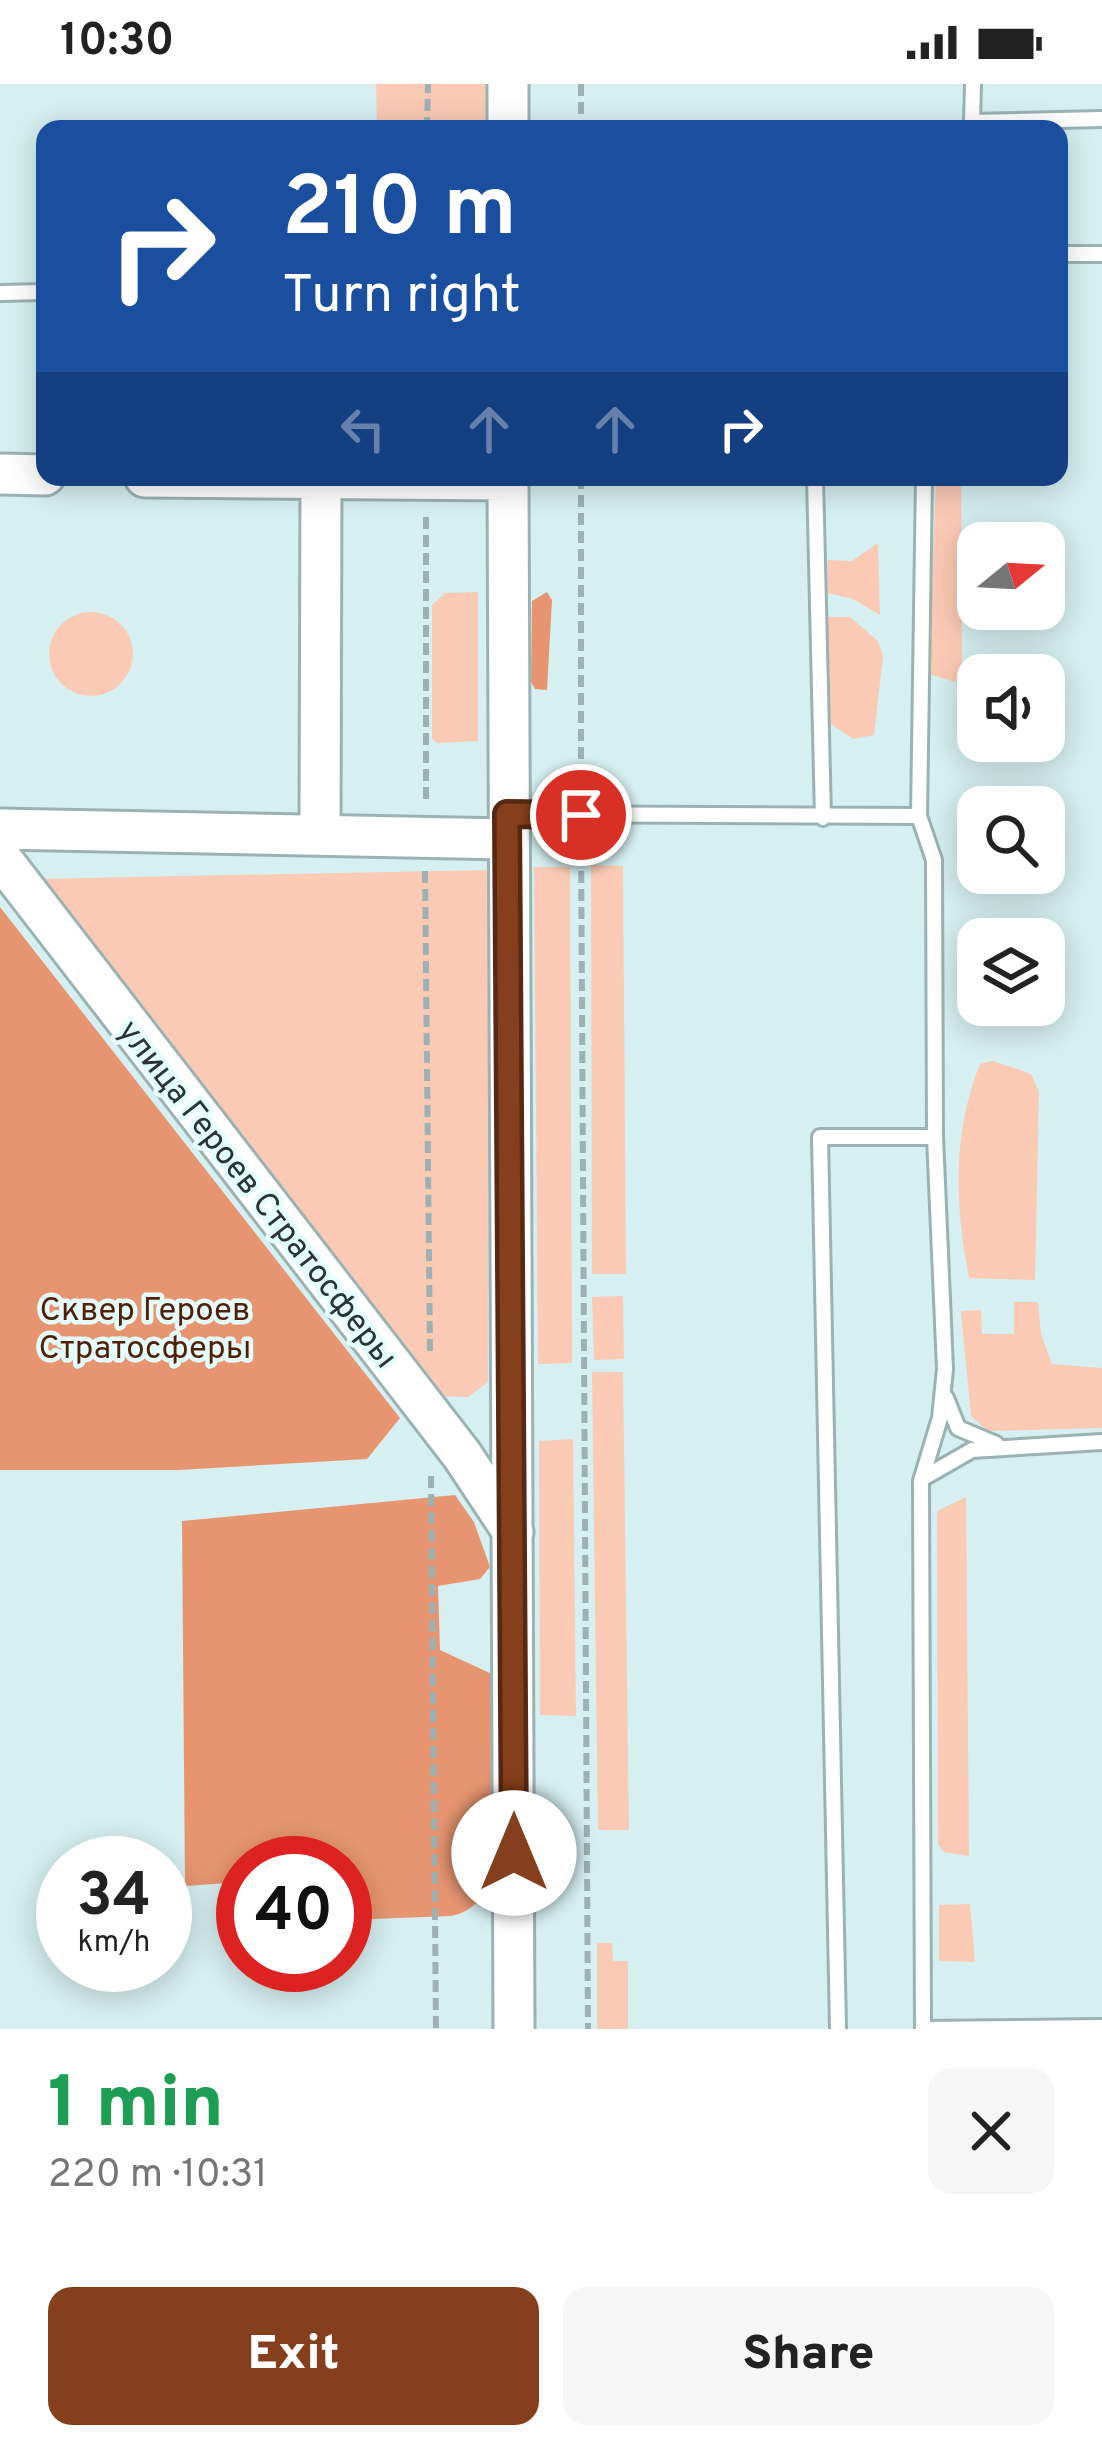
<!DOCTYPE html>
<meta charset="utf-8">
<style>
body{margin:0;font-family:Overpass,sans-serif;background:#f6f6f6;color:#222;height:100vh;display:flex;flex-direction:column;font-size:45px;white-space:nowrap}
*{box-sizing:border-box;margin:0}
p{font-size:39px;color:#767676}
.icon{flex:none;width:66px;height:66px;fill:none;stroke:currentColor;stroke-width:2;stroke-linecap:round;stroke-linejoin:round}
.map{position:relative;height:1945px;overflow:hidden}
.details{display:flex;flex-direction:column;background:#fff;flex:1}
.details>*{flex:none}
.hud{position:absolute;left:36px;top:36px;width:1032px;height:366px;border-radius:24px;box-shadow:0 6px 30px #0003;background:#1a4fa0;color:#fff;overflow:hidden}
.needle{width:78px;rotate:72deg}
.controls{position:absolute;left:957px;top:438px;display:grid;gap:24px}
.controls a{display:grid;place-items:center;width:108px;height:108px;border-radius:24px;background:#fff;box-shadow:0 6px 30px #0003;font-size:60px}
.speed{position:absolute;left:36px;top:1752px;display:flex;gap:24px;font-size:60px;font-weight:700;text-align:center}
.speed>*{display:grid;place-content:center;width:156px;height:156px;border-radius:50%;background:#fff;box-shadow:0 6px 30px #0003;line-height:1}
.speed small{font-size:30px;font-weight:400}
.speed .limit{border:18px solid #d22;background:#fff;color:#111}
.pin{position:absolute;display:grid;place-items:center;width:102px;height:102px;color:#fff;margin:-51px;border:6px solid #fff;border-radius:50%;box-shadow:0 3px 12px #0007}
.me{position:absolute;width:132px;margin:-66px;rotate:0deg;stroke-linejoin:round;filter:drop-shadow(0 0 9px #0008)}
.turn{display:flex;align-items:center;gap:42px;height:252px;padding:0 48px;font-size:54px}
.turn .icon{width:156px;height:156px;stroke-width:2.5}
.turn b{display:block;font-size:84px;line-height:102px}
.lanes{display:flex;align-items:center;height:114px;padding:0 48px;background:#0003;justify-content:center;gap:60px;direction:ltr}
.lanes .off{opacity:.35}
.round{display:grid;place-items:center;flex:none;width:126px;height:126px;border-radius:24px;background:#f6f6f6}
.headline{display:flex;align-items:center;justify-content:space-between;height:204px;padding:0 48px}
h1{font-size:72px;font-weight:800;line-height:90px;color:#1e9e55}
.action{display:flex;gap:24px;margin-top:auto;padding:24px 48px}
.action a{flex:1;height:138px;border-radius:24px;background:#863f1c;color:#fff;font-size:48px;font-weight:800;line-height:138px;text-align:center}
.action a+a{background:#f6f6f6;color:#222}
.status{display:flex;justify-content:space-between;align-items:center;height:84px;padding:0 60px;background:#fff;direction:ltr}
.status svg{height:33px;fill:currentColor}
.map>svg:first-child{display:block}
.green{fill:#fbcab5}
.forest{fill:#e79571}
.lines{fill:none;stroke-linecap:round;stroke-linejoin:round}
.lane-casing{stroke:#9bb2b3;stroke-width:20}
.secondary-casing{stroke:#9bb2b3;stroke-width:45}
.path{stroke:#9db1b2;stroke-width:6;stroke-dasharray:12 6;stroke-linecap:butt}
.lane{stroke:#fff;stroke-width:14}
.secondary{stroke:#fff;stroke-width:39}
.route-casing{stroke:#572912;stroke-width:30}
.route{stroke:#863f1c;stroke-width:21}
.labels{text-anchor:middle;stroke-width:9;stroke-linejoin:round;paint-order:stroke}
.street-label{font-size:33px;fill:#2a3434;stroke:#e4fdfd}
.park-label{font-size:33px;fill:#521f04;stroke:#e4fdfd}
</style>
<div class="status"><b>10:30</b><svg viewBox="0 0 49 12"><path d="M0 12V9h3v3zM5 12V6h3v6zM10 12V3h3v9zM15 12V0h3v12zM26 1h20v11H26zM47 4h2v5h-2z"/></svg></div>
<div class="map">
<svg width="1102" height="1945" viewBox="0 0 1102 1945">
<rect width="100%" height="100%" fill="#d6eff0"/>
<path class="green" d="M376,0H490V45H377Z
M936,393H961L962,600L929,590Z
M878,459L880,531L853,515L827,509L828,476L852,477Z
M478,508V657L437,659L432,655V521L445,509Z
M49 570a42 42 0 1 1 84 0a42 42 0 1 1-84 0Z
M824,533H850L878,557L883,572L874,651L853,655L825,636Z
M591,781L623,782L626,1190H592Z
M534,783H570L572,1279L538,1280Z
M488,786V1298L468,1313L437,1312L33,795Z
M993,977L1031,990L1039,1008L1035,1196L969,1194C955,1122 952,1049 980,980Z
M623,1212L624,1275L594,1276L592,1213Z
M1014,1218H1038L1041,1250L1052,1280L1102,1284V1344L988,1347L971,1332L961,1227L981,1226L982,1250H1014Z
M592,1288H623L629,1746H598Z
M573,1355L576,1632L540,1631L539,1357Z
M966,1413L969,1772L944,1768L938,1760L937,1427Z
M970,1820L975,1878L939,1877V1821Z
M597,1859H612L613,1877H628V1945H597Z"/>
<path class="forest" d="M547,508L552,516L547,606L535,605L531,598L532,517Z
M0,823L400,1334L367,1375L179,1386H0Z
M455,1411L474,1438L490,1483L480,1495L438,1502L440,1566L492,1590L493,1790C486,1812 474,1827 451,1832L345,1836V1779H243V1798L185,1802L182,1437Z"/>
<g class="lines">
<defs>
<path id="lane" d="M973,0L972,38L1102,35
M1059,170H1102
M0,209L45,208
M815,393L823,734
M924,393L919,732L934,776L935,1053L945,1285L940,1334L921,1397L923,1945L1102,1943
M512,730L919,732
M946,1314L958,1344L996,1360
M925,1393L972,1366L1102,1358
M838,1945L820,1053H935"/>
<path id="secondary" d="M508,0V45
M0,390L45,391
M145,393L508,396
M508,393L514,1945
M0,745L507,755
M320,751L321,395
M0,773L462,1371L513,1448"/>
</defs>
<use href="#lane" class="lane-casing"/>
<use href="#secondary" class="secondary-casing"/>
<path class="path" d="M581,0V45
M427,45L428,0
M581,393V707
M426,433V719
M581,751L588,1945
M425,787L430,1271
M431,1392L436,1945"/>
<use href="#lane" class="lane"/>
<use href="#secondary" class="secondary"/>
</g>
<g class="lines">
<defs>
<path id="route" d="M514,1769L507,730L581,731"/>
</defs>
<use href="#route" class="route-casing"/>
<use href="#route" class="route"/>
</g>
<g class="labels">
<g class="street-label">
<text transform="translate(259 1109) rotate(52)" y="12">улица Героев Стратосферы</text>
</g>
<g class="park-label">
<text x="145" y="1236">Сквер Героев<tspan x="145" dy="38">Стратосферы</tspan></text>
</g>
</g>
</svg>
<div class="controls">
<a><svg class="needle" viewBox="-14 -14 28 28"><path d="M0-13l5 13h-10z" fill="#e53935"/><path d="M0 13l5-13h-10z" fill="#767676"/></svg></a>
<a><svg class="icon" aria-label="sound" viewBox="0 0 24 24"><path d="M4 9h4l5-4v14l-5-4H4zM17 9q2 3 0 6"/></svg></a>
<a><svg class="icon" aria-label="search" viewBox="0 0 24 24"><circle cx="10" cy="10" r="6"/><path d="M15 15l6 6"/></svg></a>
<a><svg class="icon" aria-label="layers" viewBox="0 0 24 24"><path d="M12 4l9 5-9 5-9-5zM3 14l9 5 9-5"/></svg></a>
</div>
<div class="speed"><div>34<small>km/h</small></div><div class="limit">40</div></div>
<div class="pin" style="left:581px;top:731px;background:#d93025"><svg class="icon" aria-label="arrive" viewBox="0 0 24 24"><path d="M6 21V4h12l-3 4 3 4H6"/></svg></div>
<svg class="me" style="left:514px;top:1769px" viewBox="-20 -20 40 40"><circle r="19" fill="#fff"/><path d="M0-13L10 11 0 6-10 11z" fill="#863f1c"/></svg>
<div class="hud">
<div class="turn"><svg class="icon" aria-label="right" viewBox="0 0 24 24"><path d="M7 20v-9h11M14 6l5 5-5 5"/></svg><div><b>210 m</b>Turn right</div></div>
<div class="lanes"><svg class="icon off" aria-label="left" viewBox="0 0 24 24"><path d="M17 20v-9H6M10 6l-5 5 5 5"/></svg><svg class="icon off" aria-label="ahead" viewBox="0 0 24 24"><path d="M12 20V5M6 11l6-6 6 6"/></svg><svg class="icon off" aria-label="ahead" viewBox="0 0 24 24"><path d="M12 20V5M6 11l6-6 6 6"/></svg><svg class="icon" aria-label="right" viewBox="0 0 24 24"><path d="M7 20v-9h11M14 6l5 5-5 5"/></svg></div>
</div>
</div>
<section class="details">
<div class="headline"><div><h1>1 min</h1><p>220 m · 10:31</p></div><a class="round"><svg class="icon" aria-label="close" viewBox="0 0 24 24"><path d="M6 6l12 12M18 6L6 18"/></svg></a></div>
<div class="action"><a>Exit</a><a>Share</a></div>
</section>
